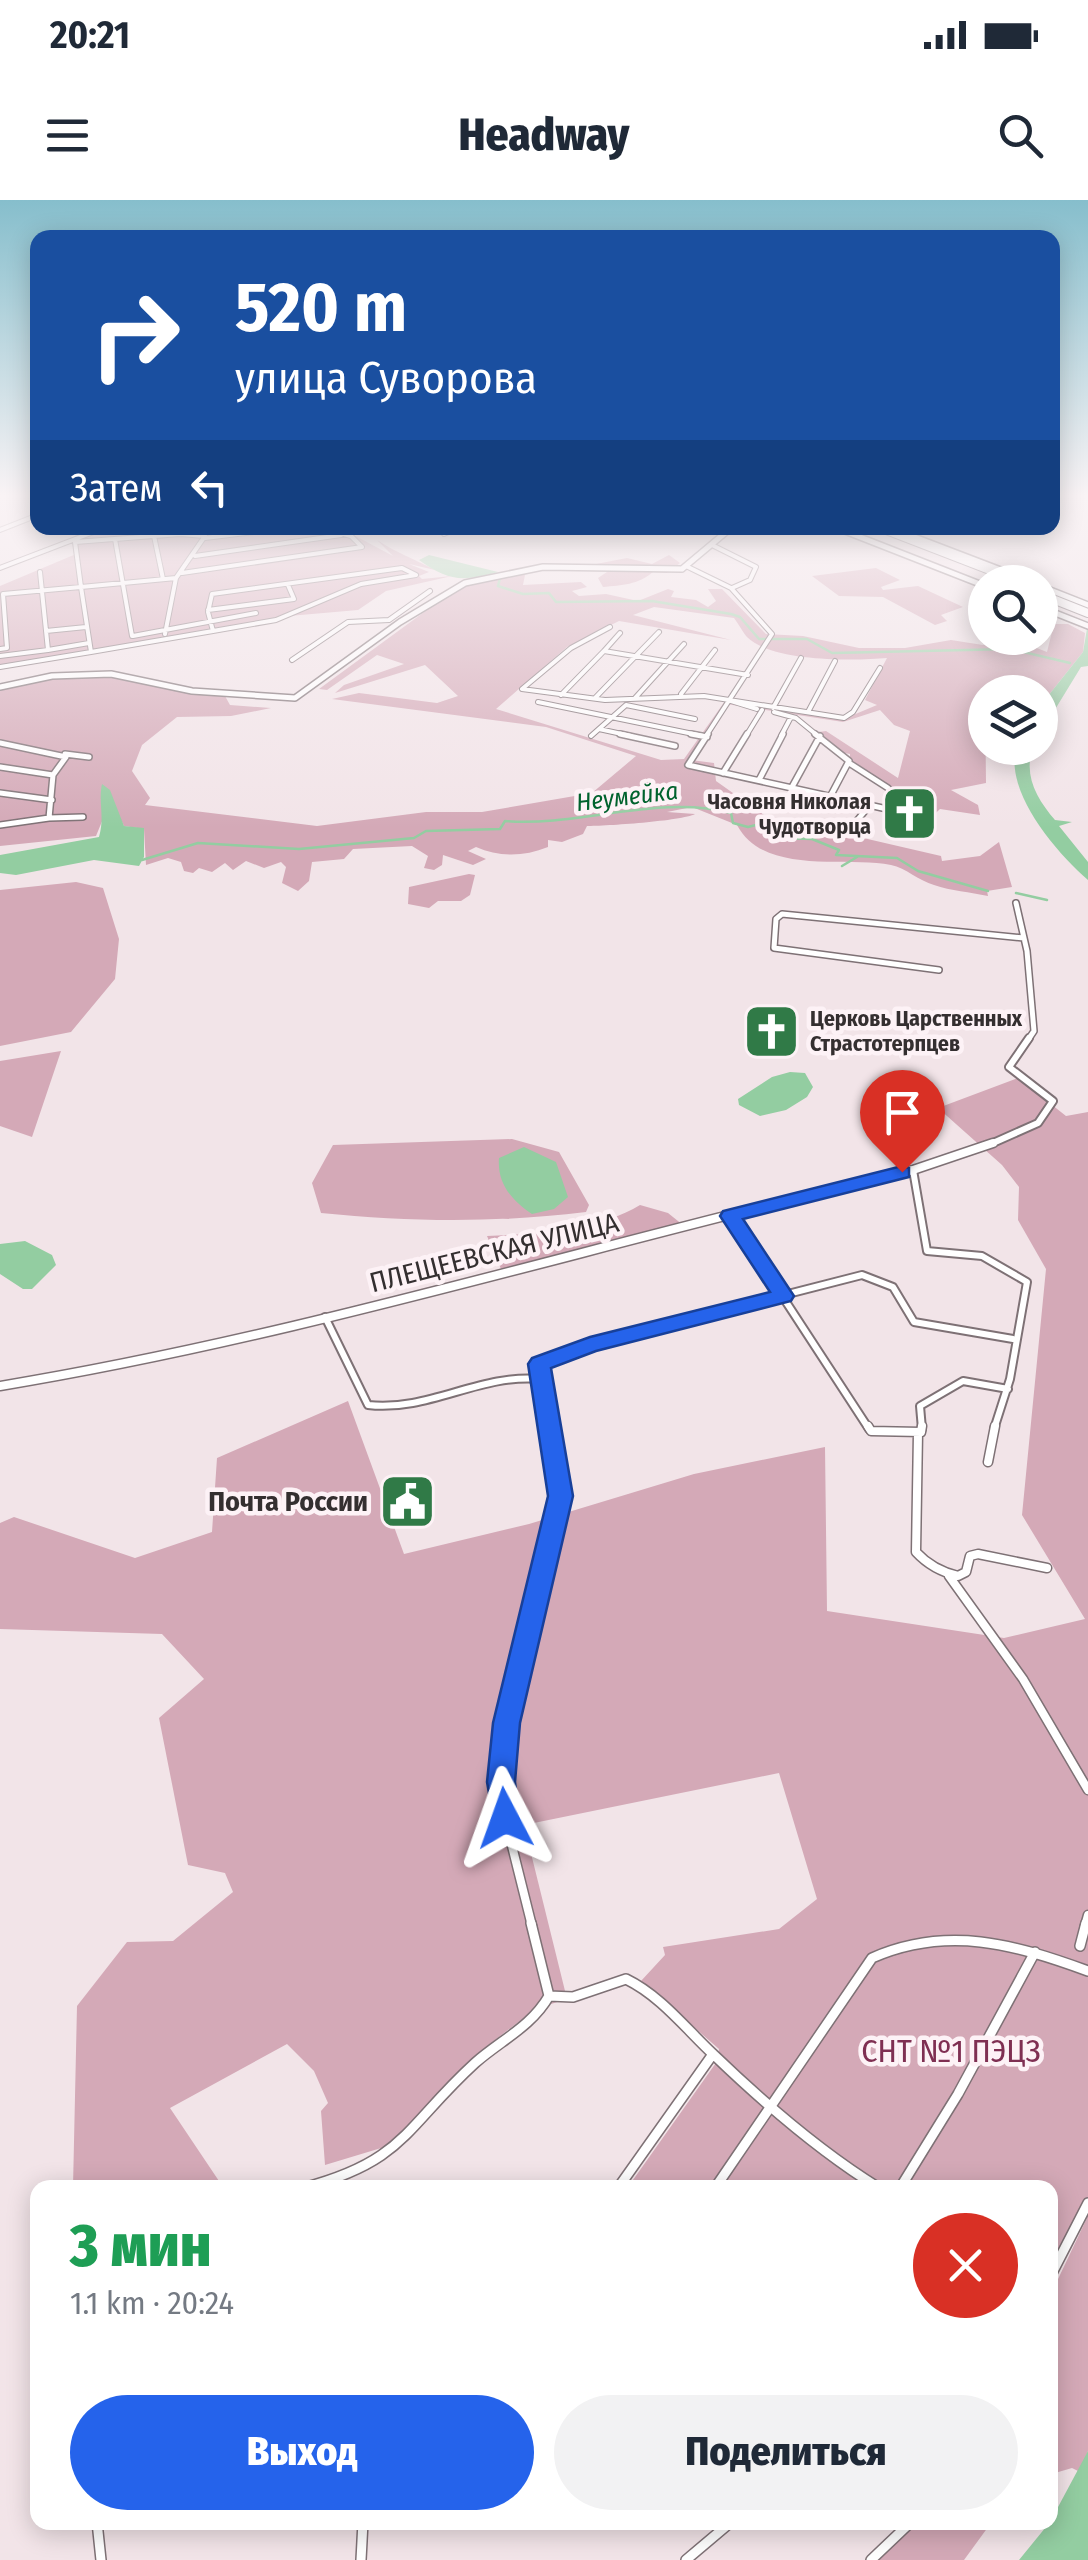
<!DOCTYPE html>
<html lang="ru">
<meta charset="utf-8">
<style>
body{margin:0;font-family:"Fira Sans Condensed",sans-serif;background:#f2f2f3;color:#1f2937;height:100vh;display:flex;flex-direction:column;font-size:38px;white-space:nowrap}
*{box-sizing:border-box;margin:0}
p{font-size:32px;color:#747a83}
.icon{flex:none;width:55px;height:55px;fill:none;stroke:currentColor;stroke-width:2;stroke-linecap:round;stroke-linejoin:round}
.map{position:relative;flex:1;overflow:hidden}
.drawer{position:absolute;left:30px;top:1980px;width:1028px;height:350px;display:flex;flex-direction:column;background:#fff;border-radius:20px;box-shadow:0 5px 25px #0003}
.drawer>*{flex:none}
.guide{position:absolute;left:30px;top:30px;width:1030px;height:305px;border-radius:20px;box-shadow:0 5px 25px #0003;background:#1a4fa0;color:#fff;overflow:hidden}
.controls{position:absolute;left:968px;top:365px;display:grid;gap:20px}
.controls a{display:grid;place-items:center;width:90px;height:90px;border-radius:50%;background:#fff;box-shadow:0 5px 25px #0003;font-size:50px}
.pin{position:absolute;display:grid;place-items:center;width:85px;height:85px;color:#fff;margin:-102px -42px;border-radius:50% 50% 50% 0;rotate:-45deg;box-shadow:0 0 10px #0007}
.pin .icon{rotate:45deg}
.me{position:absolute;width:110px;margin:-55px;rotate:356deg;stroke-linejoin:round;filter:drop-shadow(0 0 8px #0008)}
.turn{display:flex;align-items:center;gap:35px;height:210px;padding:0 40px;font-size:45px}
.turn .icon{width:130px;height:130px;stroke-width:2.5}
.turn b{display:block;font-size:70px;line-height:85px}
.then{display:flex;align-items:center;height:95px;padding:0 40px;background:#0003;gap:20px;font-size:38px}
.round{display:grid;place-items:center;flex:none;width:105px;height:105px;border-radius:52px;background:#f2f2f3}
.overview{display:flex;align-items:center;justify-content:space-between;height:170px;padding:0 40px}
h1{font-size:60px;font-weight:800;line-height:75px;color:#1e9e55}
.action{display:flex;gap:20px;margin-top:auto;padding:20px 40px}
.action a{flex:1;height:115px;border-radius:60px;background:#2563eb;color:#fff;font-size:40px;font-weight:800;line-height:115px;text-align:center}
.action a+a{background:#f2f2f3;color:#1f2937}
.status{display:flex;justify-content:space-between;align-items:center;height:70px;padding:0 50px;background:#fff;direction:ltr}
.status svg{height:28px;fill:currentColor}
header{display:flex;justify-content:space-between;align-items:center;height:130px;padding:0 40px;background:#fff;font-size:45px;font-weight:800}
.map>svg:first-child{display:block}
.green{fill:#d4a9b7;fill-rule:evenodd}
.water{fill:#93cda1}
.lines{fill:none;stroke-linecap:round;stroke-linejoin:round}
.stream{stroke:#93cda1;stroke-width:2.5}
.street-far4-casing{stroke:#7e7175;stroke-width:6}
.street-far3-casing{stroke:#7e7175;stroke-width:8}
.street-far2-casing{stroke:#7e7175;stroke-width:10}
.street-far1-casing{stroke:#7e7175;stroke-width:11}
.street-casing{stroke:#7e7175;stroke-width:12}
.secondary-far1-casing{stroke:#7e7175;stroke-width:8}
.secondary-casing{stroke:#7e7175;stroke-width:11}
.primary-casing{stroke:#7e7175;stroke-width:8}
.highway-casing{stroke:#7e7175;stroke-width:10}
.street-far4{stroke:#fff;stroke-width:4}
.street-far3{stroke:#fff;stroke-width:5}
.street-far2{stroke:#fff;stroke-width:6}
.street-far1{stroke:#fff;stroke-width:8}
.street{stroke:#fff;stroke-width:9}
.secondary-far1{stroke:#fff;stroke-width:5}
.secondary{stroke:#fff;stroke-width:8}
.primary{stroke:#fff;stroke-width:5}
.highway{stroke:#fff;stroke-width:8}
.route{fill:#2563eb;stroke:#184099;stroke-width:2.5}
.labels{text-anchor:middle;stroke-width:9;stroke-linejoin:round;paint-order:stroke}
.far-poi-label{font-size:22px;font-weight:bold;fill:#342f30;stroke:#fdf2f6;text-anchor:end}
.far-water-label{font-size:25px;font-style:italic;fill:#00622d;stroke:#fdf2f6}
.street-label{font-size:28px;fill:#342f30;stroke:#fdf2f6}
.poi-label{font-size:28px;font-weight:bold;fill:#342f30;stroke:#fdf2f6;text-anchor:end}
.near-park-label{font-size:32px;fill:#7f2f52;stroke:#fdf2f6}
</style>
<div class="status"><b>20:21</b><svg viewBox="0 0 49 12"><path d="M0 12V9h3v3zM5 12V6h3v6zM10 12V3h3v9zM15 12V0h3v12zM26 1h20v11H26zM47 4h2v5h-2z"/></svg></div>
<header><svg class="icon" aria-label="menu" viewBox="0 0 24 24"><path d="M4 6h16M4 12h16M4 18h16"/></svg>Headway<svg class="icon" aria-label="search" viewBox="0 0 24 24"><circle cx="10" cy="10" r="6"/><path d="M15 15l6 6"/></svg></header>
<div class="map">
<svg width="1088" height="2360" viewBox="0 0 1088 2360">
<rect width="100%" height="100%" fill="#f2e4e8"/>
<path class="green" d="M61,328H327L350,333L393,356L377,340C397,353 414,359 435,370L409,364L429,372L419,376L422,379L452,376L386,391L358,410L289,416L0,466V386L76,354L71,341L78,337Z
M669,355L680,363L667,373L653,372C638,385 622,385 603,387L598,378L610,370L593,368L596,364L627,358L652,364Z
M876,368L900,380L881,387L883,390L918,386L963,407L941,415L947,421L935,425L883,397L839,396L812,376Z
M520,374L525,375L523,385L581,382L587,387L572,391L579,396L606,394L638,401L668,389L674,391L671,397L696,400L708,407L716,401L708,389H722L766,434L803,436L859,448H905L951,440L983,445L1011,438L1047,452L1054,424H1068L1085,433L1083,452L1040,506V492H985L986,583L951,590L978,605L980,615L940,609L920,628L912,625L893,592L850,564V554L839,552L819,532L826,531L898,578L910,531L894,525L880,510L843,522L726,504L691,560L714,563L716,581L764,615L941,656L942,661L980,656L999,642L1012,687L987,691L988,696C970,692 951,691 934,685C919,681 906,668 891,665C845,656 764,676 737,625L692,607L667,612L695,614C682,621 605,626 587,626L583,634L562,642L548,640V647C523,657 499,657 476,647L468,651L486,659L473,665L443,655L442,665L434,670L424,668L428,656L412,646L353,649L344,659L312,662L309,681L298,691L282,683L286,667L281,662L264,668L246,661L233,670L225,663L212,672L199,668L193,673L184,671L181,662L168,658L146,665L144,629L124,626L110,598L102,603L105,614L96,636L0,646V487C43,479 90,471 133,477C165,481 193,493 225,496L230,505L271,508L231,516L177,517L142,545L132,571L150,598L145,605L317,626L426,612H482L592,593L636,556L546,527L332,499L359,493L437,503L458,496L425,465L335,493L344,485L404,464L377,455L327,490L319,489L457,388ZM654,407L734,418C738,423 744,434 747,437C772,462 854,461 887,458L865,500L877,505L846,518L725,501L684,559L661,560L496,509L567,447L619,421L731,440L633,415Z
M469,674L475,675L470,695L461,701H438L429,708L408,704L409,687Z
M76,682L103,688L119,739L115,779L71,832L0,846V690Z
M61,851L32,937L0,926V861Z
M1018,878L1066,916L1088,912V2251L1080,2272L1072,2268L1055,2273L1050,2262V2096L1087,2018L1078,2014L1050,2067V1988L628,1987L718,1860L719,1849L641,1781L665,1755L663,1747L779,1729L817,1699L779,1573L524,1625L567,1799L535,1809L482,1850L401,1942L325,1965L321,1911L328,1903L314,1871L287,1844L170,1908L223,1987H73L77,1806L127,1742L173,1741L233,1692L225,1673L188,1665L159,1518L204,1479L162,1434L0,1429V1323L14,1317L135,1358L212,1332L217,1258L348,1201L404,1354L529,1324L694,1274L825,1247L827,1411L1004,1438L1085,1419L1022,1315L1046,1069L1018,1020L1019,987L1002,965L938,908Z
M512,939L559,952L589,1005L586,1012C496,1023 411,1022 321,1013L312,983L333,945Z
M640,1005L668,1013L683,1025L501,1069L487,1036C534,1034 598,1031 640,1005Z
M916,2323H991L964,2360H878Z"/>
<path class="water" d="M429,355L498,372C462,382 448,381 419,360Z
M1088,423V466L1081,467L1040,534V506L1083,452Z
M1016,548H1033C1023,575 1037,599 1055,620L1072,622L1059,626L1088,662V680C1054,650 1005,592 1016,548Z
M102,584L110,590L124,626L144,628V657L139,666L94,660L16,675L0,673V655L99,637C105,617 98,602 102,584Z
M790,872L805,873L813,887L807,897L786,910L760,916L739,905L738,899L772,877Z
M524,947L556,962L568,997L554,1009L532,1014C511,1000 497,983 499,958Z
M25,1041L52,1055L56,1065L32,1089H23L0,1074V1044Z
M1088,2251V2360H1019L1050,2322Z"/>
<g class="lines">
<path class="stream" d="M500,378L498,386L523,394L549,393L556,402L652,401L731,414L740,417L759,439H807L832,453L1011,449L1070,463
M142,660L198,643L299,649L414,638L426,631L500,629L505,621C579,627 659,594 731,613L733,623L748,627L764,623L783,633L782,638L812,639L839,650L836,655L897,658L918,671L988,691
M842,666L857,657
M1016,693L1047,700"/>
<defs>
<path id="street-far4" d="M127,328L159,331
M0,330L38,315
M180,334L205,336L176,378L81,387L75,342Z
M444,334L457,328
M154,336L163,379
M205,338L285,328
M115,339L132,436
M714,346L756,367L750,380L732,388
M195,356L341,335
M688,367L731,388L772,434L706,536
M0,368L104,328
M402,368L416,375L361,384L276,420L213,431L208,412L212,394Z
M40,372L48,450L89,443
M182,373L362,347L351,336L322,328
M208,410L294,399L288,385
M610,427L571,448L522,489L605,500L704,496L844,518L853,512L880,468
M46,431L86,427
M620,433L604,451L748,475
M165,434L176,378
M133,436L256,413
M0,449L7,448L3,394L81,387
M91,452L213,431
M0,456L48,450
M292,460L348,422L389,420L430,391
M0,467L91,452L81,387
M681,494L715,450
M561,495L604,451
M595,498L659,432
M635,498L684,444
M731,501L757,509
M538,502L703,536
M626,505L695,519
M773,508L801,458
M774,512L796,518L818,536
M808,512L835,461
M599,529L631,536
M591,536L626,505
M746,536L762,510
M781,536L791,517"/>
<path id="street-far3" d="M620,534L675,546
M691,534L707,537
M708,534L688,565L896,611L903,614L908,626L920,631L931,623
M815,534L849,561L831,595
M0,543L66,557L53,575L49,618L0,625
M65,554L89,557
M849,563L888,588
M0,567L53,575
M723,573L747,534
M759,580L783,534
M792,587L820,536
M0,593L52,600
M49,618L83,617
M848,631L871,604
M1016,703L1027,751L1034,831L1028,840
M939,770L774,748L776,719L782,714L1024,738"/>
<path id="street-far2" d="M993,943L1038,923L1053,901L1009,867L1029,838
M913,970L927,1051L982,1056L1027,1082L1010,1179L994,1229
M730,1016L869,1229
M325,1117L368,1205C429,1212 480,1173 541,1179
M549,1229L540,1164L593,1144L862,1075L893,1087L914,1122L1013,1139
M922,1229L920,1206L963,1181L1008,1189"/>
<path id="street-far1" d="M868,1226L871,1231L921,1232L922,1226
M918,1233L916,1352C928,1365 941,1372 958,1376L966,1372L970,1356L978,1354L1047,1368
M988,1262L995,1226
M949,1376L1023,1479L1088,1590
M532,1726L505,1618L501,1582L506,1523L560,1302L549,1226
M1085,1726L1088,1715"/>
<path id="street" d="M531,1723L549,1796
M1080,1746L1086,1723
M549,1796L573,1797L626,1779C661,1796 686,1829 714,1855C765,1904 819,1951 879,1988
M303,1988C405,1961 405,1927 475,1863C501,1840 531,1827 549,1796
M618,1988L713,1854
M715,1988L872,1758C947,1725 1014,1744 1088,1771
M900,1988L958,1894L1035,1752
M1050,2077L1088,2003
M97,2322L101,2360
M361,2360L363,2322
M686,2360L731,2322
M871,2360L911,2322"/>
<path id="secondary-far1" d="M0,487L52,476L111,474L192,491L295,498L400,422L465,383L543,367L682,369L731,328"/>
<path id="secondary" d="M0,1186C309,1135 608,1040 913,970L993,943"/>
<path id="primary" d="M837,328L985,386
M891,328L1032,382
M1040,386L1088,405
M1040,407L1088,426"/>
<path id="highway" d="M881,328L1021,382
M1040,394L1088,413"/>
</defs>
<use href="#street-far4" class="street-far4-casing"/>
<use href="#street-far3" class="street-far3-casing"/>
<use href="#street-far2" class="street-far2-casing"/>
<use href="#street-far1" class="street-far1-casing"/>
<use href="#street" class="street-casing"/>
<use href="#secondary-far1" class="secondary-far1-casing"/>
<use href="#secondary" class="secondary-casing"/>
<use href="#primary" class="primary-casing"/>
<use href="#highway" class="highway-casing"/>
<use href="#street-far4" class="street-far4"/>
<use href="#street-far3" class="street-far3"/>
<use href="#street-far2" class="street-far2"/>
<use href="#street-far1" class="street-far1"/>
<use href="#street" class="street"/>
<use href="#secondary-far1" class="secondary-far1"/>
<use href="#secondary" class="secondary"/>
<use href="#primary" class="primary"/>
<use href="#highway" class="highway"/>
</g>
<linearGradient id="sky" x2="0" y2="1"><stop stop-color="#86becc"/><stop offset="0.47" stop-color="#f9f3f5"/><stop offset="1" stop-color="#f9f3f5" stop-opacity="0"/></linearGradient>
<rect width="1088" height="628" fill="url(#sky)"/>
<path class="route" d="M902,966L909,968V977L743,1019L794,1096L791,1101L596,1151L551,1168L573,1296L520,1523L515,1582L519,1618L515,1627L505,1631L495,1627L487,1582L493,1523L548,1296L528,1164L532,1158L590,1137L770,1092L720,1016L723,1011Z"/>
<defs>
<symbol id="church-square" viewBox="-11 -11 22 22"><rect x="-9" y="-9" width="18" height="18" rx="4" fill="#307a47" stroke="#fdf2f6"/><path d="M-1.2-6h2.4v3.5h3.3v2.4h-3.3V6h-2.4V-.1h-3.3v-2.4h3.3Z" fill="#fff"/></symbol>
<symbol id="civic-square" viewBox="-11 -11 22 22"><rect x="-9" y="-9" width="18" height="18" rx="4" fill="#307a47" stroke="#fdf2f6"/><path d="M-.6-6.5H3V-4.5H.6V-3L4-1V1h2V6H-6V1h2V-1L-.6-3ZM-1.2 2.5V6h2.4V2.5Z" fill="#fff"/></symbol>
</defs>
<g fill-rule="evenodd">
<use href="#church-square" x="878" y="582" width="63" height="63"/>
<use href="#church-square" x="740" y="800" width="63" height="63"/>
<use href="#civic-square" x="376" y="1270" width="63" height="63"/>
</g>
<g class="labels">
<g class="far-poi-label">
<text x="871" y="609">Часовня Николая<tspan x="871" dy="25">Чудотворца</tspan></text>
<text x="810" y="826" text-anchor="start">Церковь Царственных<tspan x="810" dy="25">Страстотерпцев</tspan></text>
</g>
<g class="far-water-label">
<text transform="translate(627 596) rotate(-7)" y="9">Неумейка</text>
</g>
<g class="street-label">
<text transform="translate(494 1052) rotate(-14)" y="10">ПЛЕЩЕЕВСКАЯ УЛИЦА</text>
</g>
<g class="poi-label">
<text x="368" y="1311">Почта России</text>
</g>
<g class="near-park-label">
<text x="951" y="1862">СНТ №1 ПЭЦЗ</text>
</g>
</g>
</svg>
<div class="controls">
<a><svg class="icon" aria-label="search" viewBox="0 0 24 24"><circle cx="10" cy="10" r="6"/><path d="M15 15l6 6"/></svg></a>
<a><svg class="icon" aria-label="layers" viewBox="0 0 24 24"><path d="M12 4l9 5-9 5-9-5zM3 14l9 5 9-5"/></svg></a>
</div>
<div class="pin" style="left:902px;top:972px;background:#d93025"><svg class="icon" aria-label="arrive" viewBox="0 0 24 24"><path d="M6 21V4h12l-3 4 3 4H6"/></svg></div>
<svg class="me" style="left:505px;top:1618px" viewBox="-20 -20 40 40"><path d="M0-17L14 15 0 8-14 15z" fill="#2563eb" stroke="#fff" stroke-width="4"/></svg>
<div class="guide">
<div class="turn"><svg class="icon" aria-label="right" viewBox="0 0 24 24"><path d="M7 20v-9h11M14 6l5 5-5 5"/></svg><div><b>520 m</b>улица Суворова</div></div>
<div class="then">Затем<svg class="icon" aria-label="left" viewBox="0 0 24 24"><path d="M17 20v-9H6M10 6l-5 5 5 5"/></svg></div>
</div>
<section class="drawer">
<div class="overview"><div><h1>3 мин</h1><p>1.1 km · 20:24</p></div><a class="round" style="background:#d93025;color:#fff"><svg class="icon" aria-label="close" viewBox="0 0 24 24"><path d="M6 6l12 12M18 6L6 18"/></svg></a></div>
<div class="action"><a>Выход</a><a>Поделиться</a></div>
</section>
</div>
